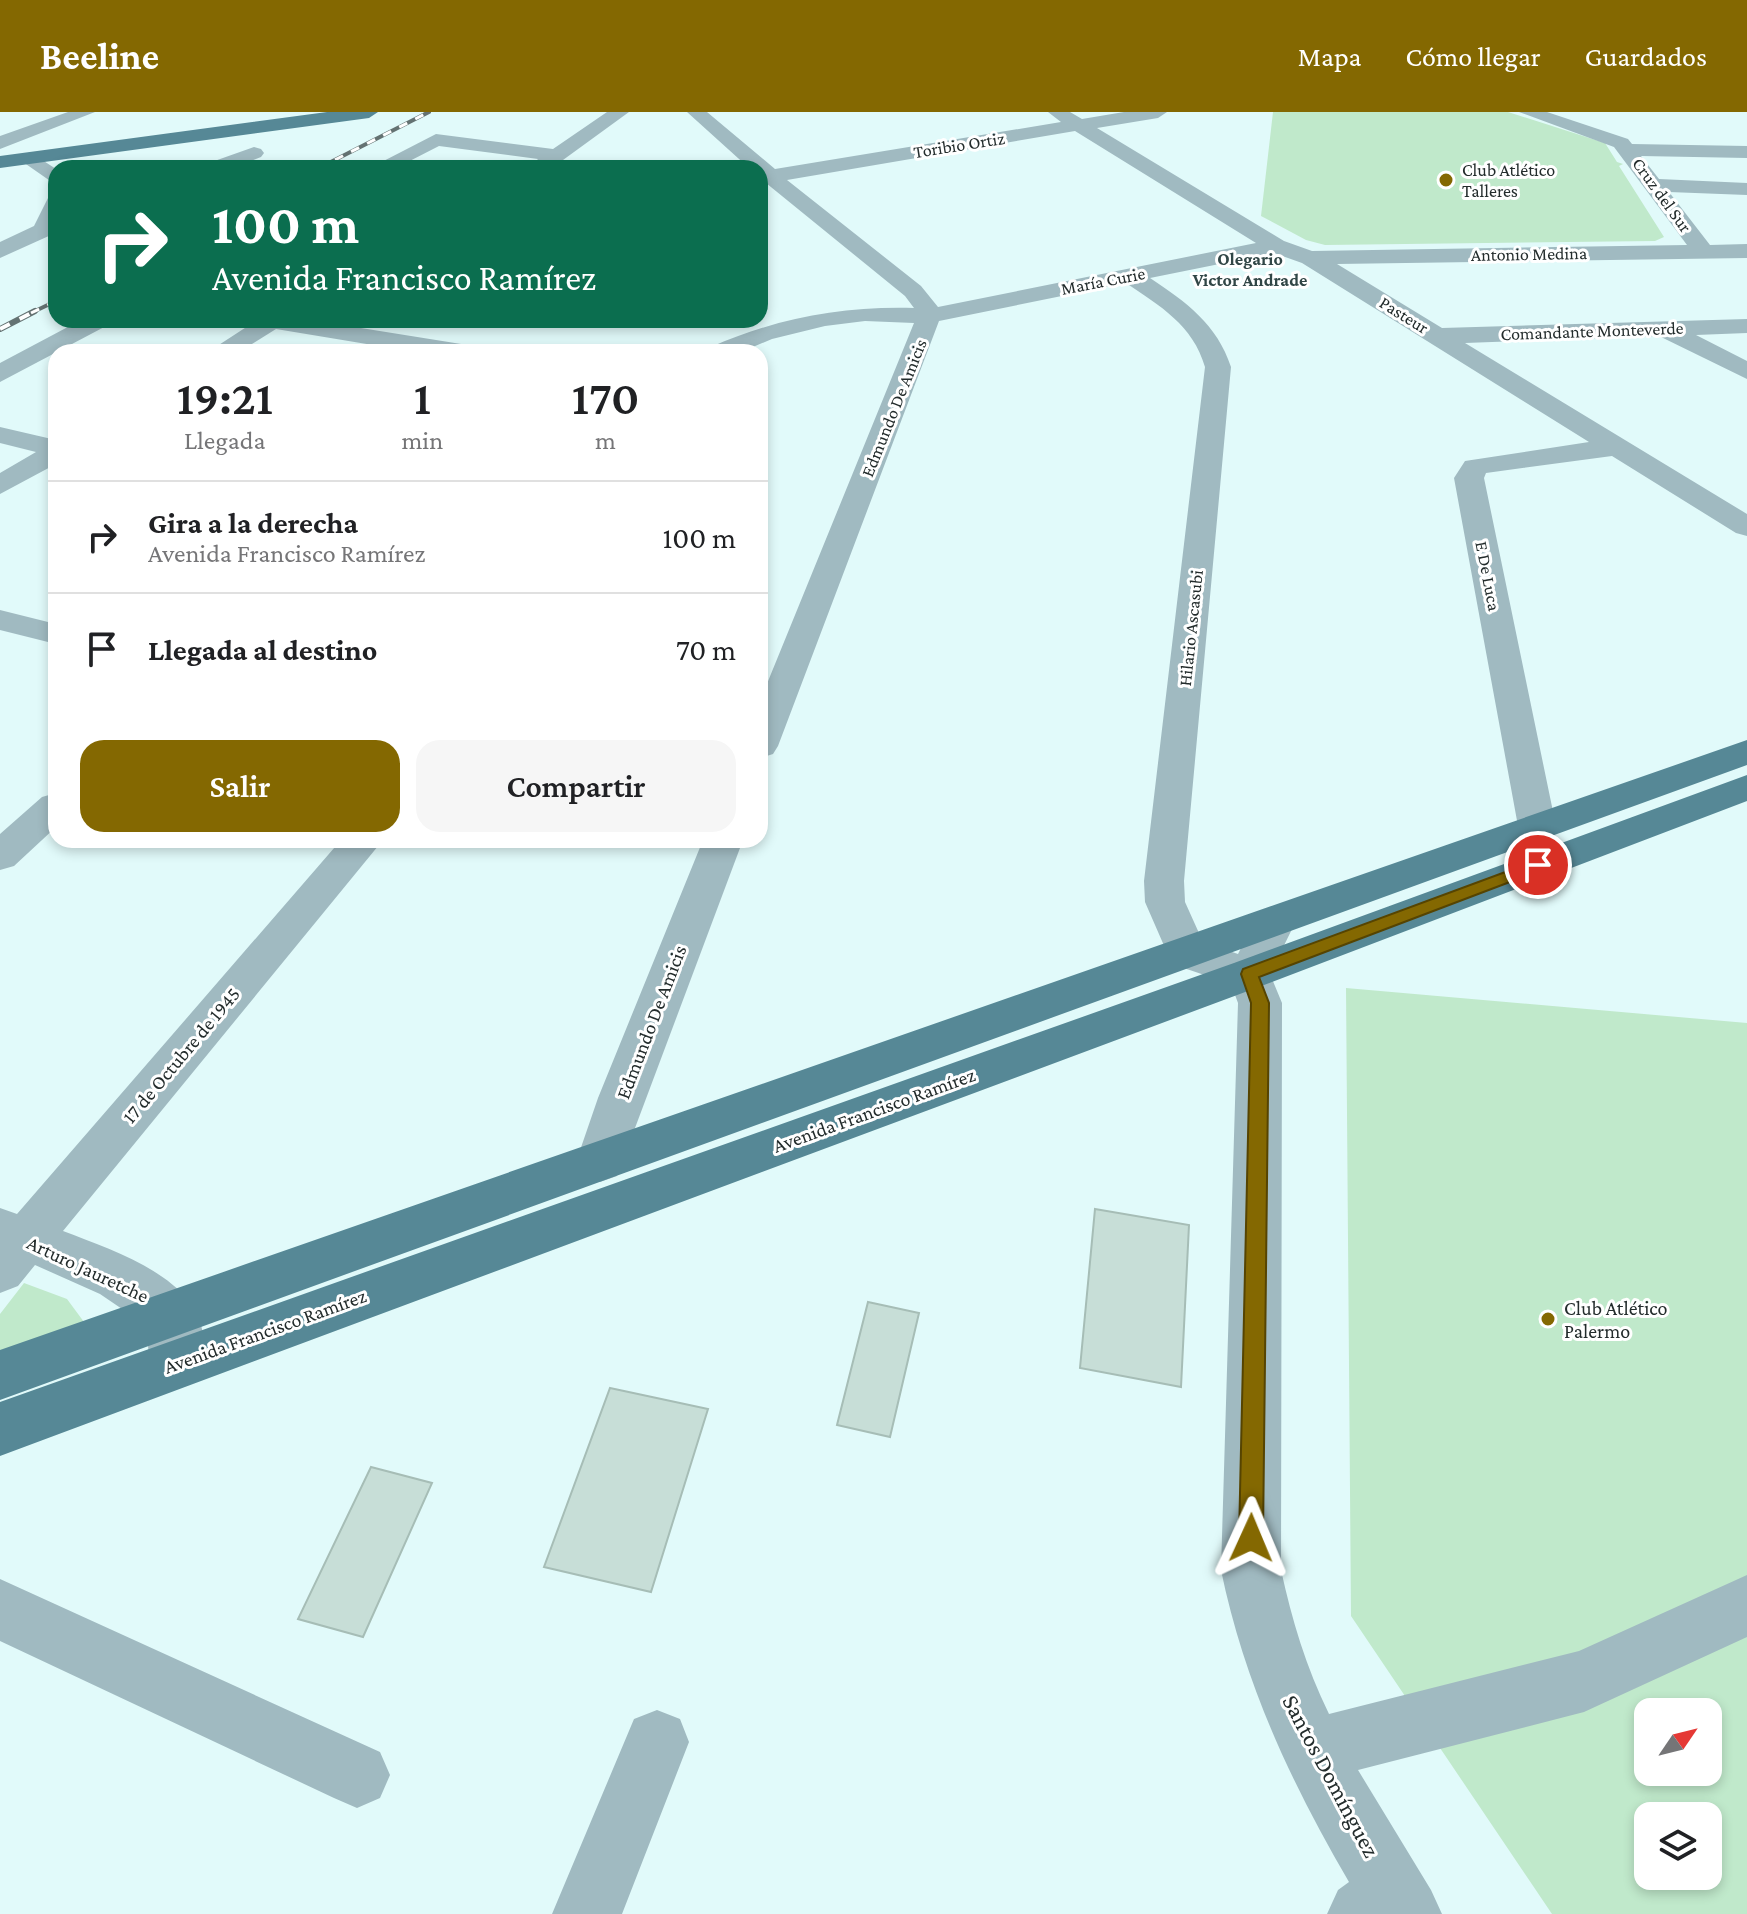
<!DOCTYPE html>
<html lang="es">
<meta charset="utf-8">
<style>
body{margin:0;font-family:"Crimson Pro",serif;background:#f6f6f6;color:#202124;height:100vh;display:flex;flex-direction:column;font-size:30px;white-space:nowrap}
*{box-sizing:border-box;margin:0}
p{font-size:26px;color:#757577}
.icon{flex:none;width:44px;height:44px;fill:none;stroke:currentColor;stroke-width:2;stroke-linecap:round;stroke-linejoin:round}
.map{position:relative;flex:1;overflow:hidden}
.drawer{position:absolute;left:48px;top:232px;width:720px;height:504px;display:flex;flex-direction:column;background:#fff;border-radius:24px;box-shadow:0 4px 12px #0003}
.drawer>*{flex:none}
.top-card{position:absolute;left:48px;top:48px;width:720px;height:168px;border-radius:24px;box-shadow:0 4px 12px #0003;background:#0b6e4f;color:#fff;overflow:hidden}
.needle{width:52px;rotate:55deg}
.fabs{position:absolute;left:1634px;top:1586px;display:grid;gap:16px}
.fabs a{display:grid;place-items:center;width:88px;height:88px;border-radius:16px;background:#fff;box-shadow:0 4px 12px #0003;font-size:40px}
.pin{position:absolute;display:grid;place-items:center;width:68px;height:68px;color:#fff;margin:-34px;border:4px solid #fff;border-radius:50%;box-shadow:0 2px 8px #0007}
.me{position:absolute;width:88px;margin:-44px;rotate:1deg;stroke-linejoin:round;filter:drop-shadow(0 0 6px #0008)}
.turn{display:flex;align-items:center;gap:28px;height:168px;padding:0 32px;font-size:36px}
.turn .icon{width:104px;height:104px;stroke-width:2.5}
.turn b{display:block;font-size:56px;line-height:68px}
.eta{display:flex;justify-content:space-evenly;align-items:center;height:136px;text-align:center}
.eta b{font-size:48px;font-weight:600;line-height:56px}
.primary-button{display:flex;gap:16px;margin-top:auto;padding:16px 32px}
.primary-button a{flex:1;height:92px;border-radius:24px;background:#846801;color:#fff;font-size:32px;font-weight:600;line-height:92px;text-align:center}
.primary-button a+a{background:#f6f6f6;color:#202124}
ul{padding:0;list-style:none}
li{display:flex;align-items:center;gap:24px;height:112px;padding:0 32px;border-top:2px solid #e0e0e0}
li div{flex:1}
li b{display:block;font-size:30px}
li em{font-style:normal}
header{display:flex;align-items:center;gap:48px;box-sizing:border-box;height:112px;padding:0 40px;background:#846801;color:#fff}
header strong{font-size:38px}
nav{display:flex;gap:44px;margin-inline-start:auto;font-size:28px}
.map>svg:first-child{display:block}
.green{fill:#c0e9cb;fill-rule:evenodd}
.building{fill:#c7ded7;stroke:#a6bdb6;stroke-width:2}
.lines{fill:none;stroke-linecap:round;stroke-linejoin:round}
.minor{fill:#a0bac1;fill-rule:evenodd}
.major{fill:#568896;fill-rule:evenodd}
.rail-far1-casing{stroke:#647272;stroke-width:4}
.rail-casing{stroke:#647272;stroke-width:6}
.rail-far1{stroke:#fff;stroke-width:3;stroke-dasharray:9;stroke-linecap:butt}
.rail{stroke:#fff;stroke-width:4;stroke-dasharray:11;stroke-linecap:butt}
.route{fill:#846801;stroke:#564401;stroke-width:2}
.poi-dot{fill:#846801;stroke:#fff;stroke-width:3}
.labels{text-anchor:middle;stroke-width:6;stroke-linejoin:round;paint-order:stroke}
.far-street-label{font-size:18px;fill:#232c2c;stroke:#fff}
.far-poi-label{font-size:18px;fill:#232c2c;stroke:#fff;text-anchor:start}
.far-neighbourhood-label{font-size:18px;font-weight:bold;fill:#314646;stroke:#fff}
.street-label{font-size:20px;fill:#232c2c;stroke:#fff}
.poi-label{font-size:20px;fill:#232c2c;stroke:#fff;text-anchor:start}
.near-street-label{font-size:24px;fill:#232c2c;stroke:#fff}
</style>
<header>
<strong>Beeline</strong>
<nav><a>Mapa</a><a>Cómo llegar</a><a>Guardados</a></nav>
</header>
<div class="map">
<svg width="1747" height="1802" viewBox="0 0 1747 1802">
<rect width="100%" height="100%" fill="#e1fafa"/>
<path class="green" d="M1273,0H1508L1605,31L1617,50L1623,52L1619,54L1664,125L1655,129L1325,133L1306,128L1261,104Z
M1346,876L1747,911V1802H1552L1351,1504ZM1648,1600H1708V1660H1648ZM1648,1704H1708V1764H1648Z
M24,1171L67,1187L84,1210L0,1241V1202Z"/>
<path class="building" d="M1095,1097L1189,1113L1181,1275L1080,1256Z
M868,1190L919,1201L890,1325L837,1313Z
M610,1276L708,1297L651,1480L544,1455Z
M371,1355L432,1371L363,1525L298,1507Z"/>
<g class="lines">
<path class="minor" d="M68,0H95L0,37V24Z
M607,0H629L552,56H529L538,47L439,34L396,56H370L436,22L553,37Z
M687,0H707L775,57L1061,10L1048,0H1070L1082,7L1124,0H1167L1158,6L1097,16L1284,129L1312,139L1687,133L1614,35L1519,0H1547L1628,27L1632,32L1747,34V46L1641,44L1659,67L1747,71V83L1669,80L1710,133L1747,132V146L1337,152L1442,216L1747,207V221L1696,223L1747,249V267L1659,224L1465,231L1747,402V424L1736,421L1612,344L1486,361L1484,366L1556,714L1551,723L1537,727L1523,723L1518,714L1454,366L1465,349L1589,330L1302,151L1274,141L1150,166C1186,190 1217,212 1231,255L1184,769L1185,790L1203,830L1238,842L1259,800L1274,796L1289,800L1295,811L1270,862L1282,891L1281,1458C1292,1508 1306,1555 1329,1602L1579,1539L1747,1463V1525L1584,1600L1358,1658L1431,1778L1442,1802H1327L1338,1778L1349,1770C1291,1671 1244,1570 1221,1458L1238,891L1231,872L1172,852L1145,790L1144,769L1205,255C1193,213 1160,194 1126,171L939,209L778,634L773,642L760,646V589L914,211L865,209L825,214L772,227L741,240H707L711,235C777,206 842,194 914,196L905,184L766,71L760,72V56H749ZM1075,19L1256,131L938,195L921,174L787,68Z
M254,35L261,37L264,41L261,45L232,56H203L206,52Z
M30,40L56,57V73L23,50L20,46Z
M56,85V114L51,123L0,146V130L34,114L48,86Z
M81,208H111L108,213L0,270V251Z
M257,208H311L461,232L474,240H415L276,217L239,240H208Z
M0,315L56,328V352L0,382V361L36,340L0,331Z
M0,498L56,512V532L0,518Z
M56,681V715L14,754L0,758V722L42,685Z
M341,728H383L63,1119C128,1144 235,1178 195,1269L176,1276L157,1269L149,1251L147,1214L100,1182L35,1153L18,1174L0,1181V1096L17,1102Z
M703,728H743L617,1064L600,1070L583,1064L576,1050L598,986Z
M0,1467L380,1640L390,1663L380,1686L357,1696L334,1686L0,1529Z
M657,1598L680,1607L689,1630L622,1802H552L634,1607Z"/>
<path class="major" d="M327,0H378L369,6L0,56V44Z
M1747,628V653L0,1288V1238Z
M1747,663V689L1264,873L0,1344V1290L1234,851Z"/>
<defs>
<path id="rail-far1" d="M319,56L429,0
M31,201L56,189"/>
<path id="rail" d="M0,217L35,199"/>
</defs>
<use href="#rail-far1" class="rail-far1-casing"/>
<use href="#rail" class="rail-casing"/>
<use href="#rail-far1" class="rail-far1"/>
<use href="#rail" class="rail"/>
</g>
<path class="route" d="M1538,748L1544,749V757L1259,865L1269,891L1263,1426L1260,1434L1251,1438L1243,1434L1239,1426L1251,891L1241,862L1243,857Z"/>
<g class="poi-dot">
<circle cx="1446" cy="68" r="8"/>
<circle cx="1548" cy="1207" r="8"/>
</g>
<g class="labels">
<g class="far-street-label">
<text transform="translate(959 33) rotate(-9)" y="6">Toribio Ortiz</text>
<text transform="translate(1662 83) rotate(54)" y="6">Cruz del Sur</text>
<text transform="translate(1529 142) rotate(-1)" y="6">Antonio Medina</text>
<text transform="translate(1103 169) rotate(-11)" y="6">María Curie</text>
<text transform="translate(1404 203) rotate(32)" y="6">Pasteur</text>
<text transform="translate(1592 219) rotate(-2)" y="6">Comandante Monteverde</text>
<text transform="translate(894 296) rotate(-68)" y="6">Edmundo De Amicis</text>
<text transform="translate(1488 464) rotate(79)" y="6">E De Luca</text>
<text transform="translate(1191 516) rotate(-84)" y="6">Hilario Ascasubi</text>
</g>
<g class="far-poi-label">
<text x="1462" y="64">Club Atlético<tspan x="1462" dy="21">Talleres</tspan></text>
</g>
<g class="far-neighbourhood-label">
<text x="1250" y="153">Olegario<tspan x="1250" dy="21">Victor Andrade</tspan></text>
</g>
<g class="street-label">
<text transform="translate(651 910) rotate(-69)" y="7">Edmundo De Amicis</text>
<text transform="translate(181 943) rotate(-50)" y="7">17 de Octubre de 1945</text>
<text transform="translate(874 998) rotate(-20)" y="7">Avenida Francisco Ramírez</text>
<text transform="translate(88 1157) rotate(25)" y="7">Arturo Jauretche</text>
<text transform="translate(265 1219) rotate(-20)" y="7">Avenida Francisco Ramírez</text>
</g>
<g class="poi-label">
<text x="1564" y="1203">Club Atlético<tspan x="1564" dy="23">Palermo</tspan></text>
</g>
<g class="near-street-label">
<text transform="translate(1331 1664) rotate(62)" y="8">Santos Domínguez</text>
</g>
</g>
</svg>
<div class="fabs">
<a><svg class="needle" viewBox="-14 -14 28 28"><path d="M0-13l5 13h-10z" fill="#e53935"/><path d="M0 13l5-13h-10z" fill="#757577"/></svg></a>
<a><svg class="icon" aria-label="layers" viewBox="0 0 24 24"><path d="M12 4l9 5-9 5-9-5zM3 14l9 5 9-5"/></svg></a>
</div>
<div class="pin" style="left:1538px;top:753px;background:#d93025"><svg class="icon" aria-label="arrive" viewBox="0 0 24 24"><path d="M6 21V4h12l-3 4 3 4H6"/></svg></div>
<svg class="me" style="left:1251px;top:1426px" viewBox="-20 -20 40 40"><path d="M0-17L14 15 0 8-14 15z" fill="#846801" stroke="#fff" stroke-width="4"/></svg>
<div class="top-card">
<div class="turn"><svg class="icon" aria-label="right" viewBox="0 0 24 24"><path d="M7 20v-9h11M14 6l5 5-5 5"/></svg><div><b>100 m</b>Avenida Francisco Ramírez</div></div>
</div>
<section class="drawer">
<div class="eta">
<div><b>19:21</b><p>Llegada</p></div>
<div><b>1</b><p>min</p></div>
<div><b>170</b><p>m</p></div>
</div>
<ul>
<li><svg class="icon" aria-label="right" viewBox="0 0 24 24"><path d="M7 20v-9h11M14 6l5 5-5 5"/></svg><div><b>Gira a la derecha</b><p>Avenida Francisco Ramírez</p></div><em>100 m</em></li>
<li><svg class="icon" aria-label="arrive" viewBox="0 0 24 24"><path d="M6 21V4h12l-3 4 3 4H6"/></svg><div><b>Llegada al destino</b></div><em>70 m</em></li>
</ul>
<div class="primary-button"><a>Salir</a><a>Compartir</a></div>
</section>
</div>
